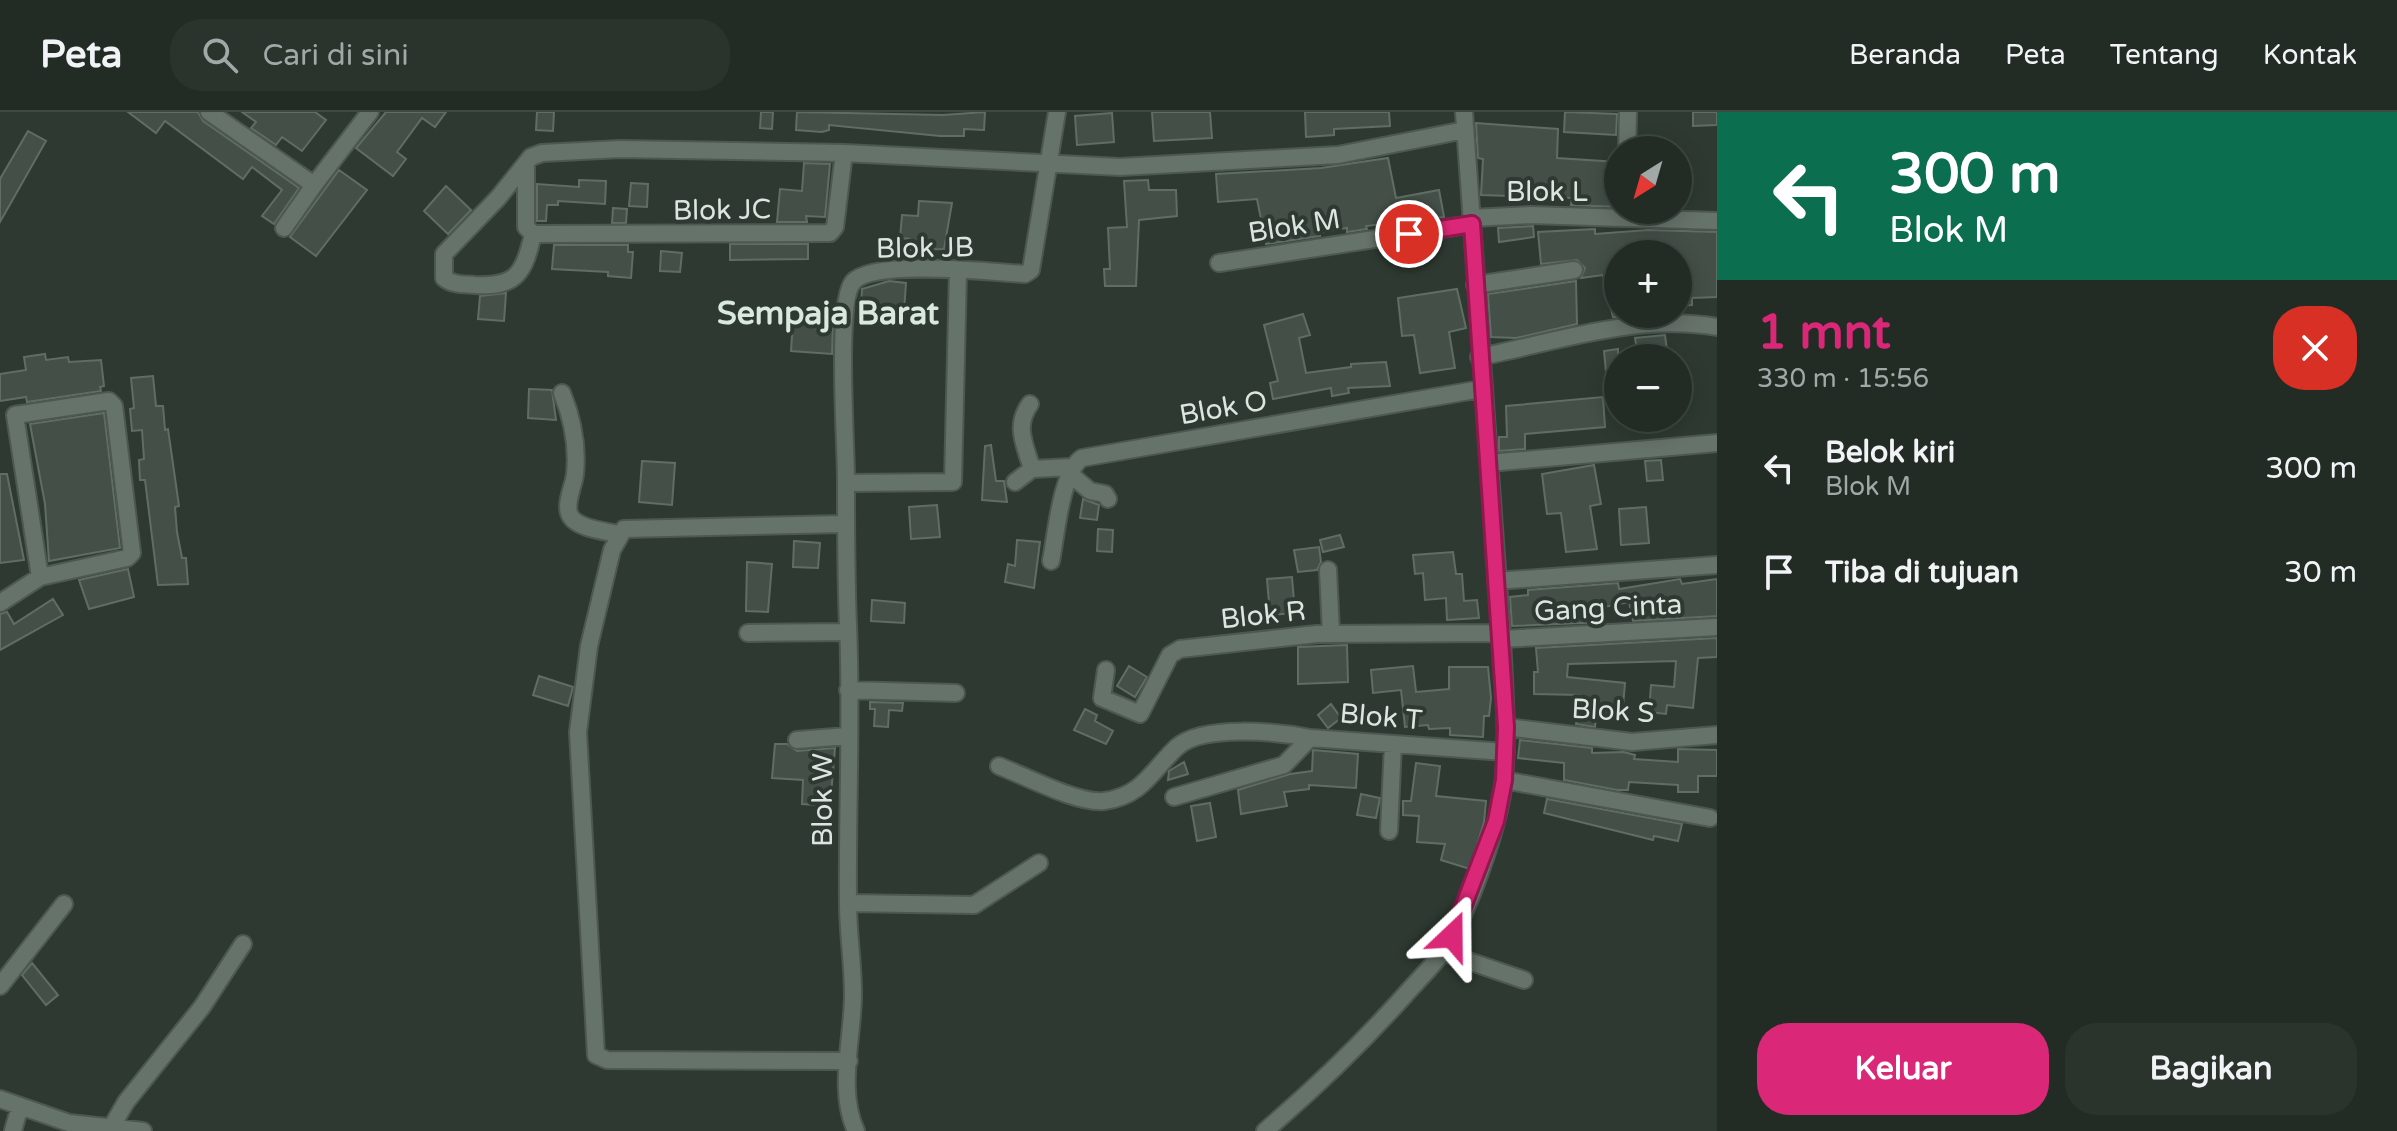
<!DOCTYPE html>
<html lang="id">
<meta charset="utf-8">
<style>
body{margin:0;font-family:"Varela Round",sans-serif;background:#2a342d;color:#f1f3f6;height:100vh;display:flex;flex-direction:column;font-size:30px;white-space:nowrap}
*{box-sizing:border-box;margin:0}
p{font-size:26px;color:#a2a7a7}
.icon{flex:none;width:44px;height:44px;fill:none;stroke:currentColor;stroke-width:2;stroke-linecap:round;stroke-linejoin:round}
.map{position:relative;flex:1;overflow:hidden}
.drawer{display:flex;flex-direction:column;background:#222c25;width:680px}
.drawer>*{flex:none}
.hud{background:#0b6e4f;color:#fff;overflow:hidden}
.needle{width:52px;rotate:217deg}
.fabs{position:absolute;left:1604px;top:24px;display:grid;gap:16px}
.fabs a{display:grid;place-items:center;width:88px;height:88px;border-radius:50%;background:#222c25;box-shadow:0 4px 20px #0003,0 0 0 2px #3f4842;font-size:40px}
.pin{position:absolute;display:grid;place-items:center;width:68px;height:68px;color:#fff;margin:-34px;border:4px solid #fff;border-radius:50%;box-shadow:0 2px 8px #0007}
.me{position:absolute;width:88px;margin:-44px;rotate:23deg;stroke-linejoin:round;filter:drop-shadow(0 0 6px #0008)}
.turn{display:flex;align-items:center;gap:28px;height:168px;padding:0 40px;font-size:36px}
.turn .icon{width:104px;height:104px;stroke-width:2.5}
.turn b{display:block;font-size:56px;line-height:68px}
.round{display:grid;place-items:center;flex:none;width:84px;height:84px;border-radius:32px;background:#2a342d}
.headline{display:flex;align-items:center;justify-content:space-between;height:136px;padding:0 40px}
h1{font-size:48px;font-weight:700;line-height:60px;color:#db2777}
.cta{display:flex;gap:16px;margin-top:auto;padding:16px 40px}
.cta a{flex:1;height:92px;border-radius:32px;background:#db2777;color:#fff;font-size:32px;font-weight:700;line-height:92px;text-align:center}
.cta a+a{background:#2a342d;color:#f1f3f6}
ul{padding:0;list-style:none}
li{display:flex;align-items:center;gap:24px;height:104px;padding:0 40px}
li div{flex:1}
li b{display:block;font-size:30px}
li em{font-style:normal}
header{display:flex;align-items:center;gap:48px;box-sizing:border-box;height:112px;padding:0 40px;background:#222c25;border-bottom:2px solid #3f4842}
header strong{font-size:38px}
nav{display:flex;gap:44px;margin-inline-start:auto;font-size:28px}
.search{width:560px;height:72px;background:#2a342d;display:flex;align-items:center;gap:20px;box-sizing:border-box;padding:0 28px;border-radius:32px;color:#a2a7a7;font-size:30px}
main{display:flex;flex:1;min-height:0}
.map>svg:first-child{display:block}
.building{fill:#434f47;stroke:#606d64;stroke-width:2}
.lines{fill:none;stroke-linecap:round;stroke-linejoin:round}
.street-casing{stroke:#4d5851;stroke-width:20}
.street{stroke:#66736a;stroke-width:16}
.route-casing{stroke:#8e194d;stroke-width:20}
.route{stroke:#db2777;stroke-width:14}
.labels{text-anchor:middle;stroke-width:8;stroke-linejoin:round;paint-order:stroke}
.street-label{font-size:28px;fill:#dde5e0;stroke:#2e3a31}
.quarter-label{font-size:32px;font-weight:bold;fill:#dae9de;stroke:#2e3a31}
</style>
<header>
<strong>Peta</strong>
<div class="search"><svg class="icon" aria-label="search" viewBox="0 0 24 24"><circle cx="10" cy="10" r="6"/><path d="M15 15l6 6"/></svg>Cari di sini</div>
<nav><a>Beranda</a><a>Peta</a><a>Tentang</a><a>Kontak</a></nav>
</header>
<main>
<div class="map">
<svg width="1717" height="1019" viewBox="0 0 1717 1019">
<rect width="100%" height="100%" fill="#2e3a31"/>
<path class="building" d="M128,0H198L203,9L299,76L274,112L262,104L282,78L252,55L243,67L165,9L156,21Z
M242,0H315L326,8L302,39L282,25L276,33L251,16L256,10Z
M386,0H446L435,15L422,6L397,40L406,47L393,64L356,36Z
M537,0H554L553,19L536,18Z
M761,0H773L772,17L760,16Z
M797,0L943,3L985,0L984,18L964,17V24H940L829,13V18L822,20L796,18Z
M1152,0H1210L1212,26L1154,29Z
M1305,0H1389L1390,14L1334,17V23L1306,25Z
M1565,0L1617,2L1616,23L1564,20Z
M1693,0H1717V13L1693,14Z
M1112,1L1114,30L1077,33L1075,4Z
M1476,11L1558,17L1557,46L1618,50V95L1571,93L1572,86L1481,83L1483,47L1478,46Z
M28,19L46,29L0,110V67Z
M1388,46L1396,86L1439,78L1444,105L1366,114L1367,117L1347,120V116L1320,120V124L1266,132L1257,87L1218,90L1216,62L1321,56Z
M804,51L830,52L825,105L806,104L807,110H777L780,77L802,79Z
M339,58L367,78L316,144L290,125Z
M579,68L606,69L605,92L558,89V93H547L546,109H537V72L579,75Z
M1148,68L1149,78H1176L1177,104L1139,108L1136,174H1105L1104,157H1110L1108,116L1127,115L1124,69Z
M631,71L648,72L647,95L629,94Z
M446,74L471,98L448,122L424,99Z
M919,89L952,91L944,137L909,138L910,127L900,126L902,103L918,104Z
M613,96L627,97L626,111H612Z
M1533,114L1534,125L1499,130L1498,116Z
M1595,117V122L1648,118L1717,120V185L1692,186V193L1678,194V142H1618V205H1613L1603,163L1581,166L1585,156L1577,148L1541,152L1538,120Z
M730,132H808V147L730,148Z
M554,133H628V140H633L631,166L608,164V160L552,157Z
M661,139L682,141L680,160L660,159Z
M889,169L906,171L903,214L860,211L862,177Z
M1576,169L1577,212L1516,226L1491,225L1488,182Z
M1457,177L1466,216L1449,220L1455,256L1420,261L1414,223L1402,224L1398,186Z
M506,181L504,209L478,207L480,184Z
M1303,202L1310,223L1299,226L1306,261L1351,255V252L1386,250L1390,274L1348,276L1349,281L1332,284L1331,276L1273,287L1270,271L1278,269L1264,213Z
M793,208L833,211L832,242L791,239Z
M1665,223L1668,246H1638L1635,226Z
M1618,237V292H1609L1604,239Z
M45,242L46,248L68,245L69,250L101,248L104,274L100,275L101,279L27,290L26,285L0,289V262L26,258L24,245Z
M153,264L156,294H163L165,318L168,317L179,394L175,395L177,420L182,446H186L188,472L158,473L145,368H140L139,348L144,347L142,318L132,319L130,297L134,296L131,266Z
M529,277L552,278L556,308L528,306Z
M1603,285L1605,315L1525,322V337L1499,339V325H1507L1506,294Z
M104,301L120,436L49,449L45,392L30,312Z
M991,333L996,369H1004L1007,390L982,388L985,334Z
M1661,348L1663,368L1647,369L1645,349Z
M642,349L675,351L672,393L639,390Z
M1594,353L1601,392L1590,394L1597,437L1566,440L1561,401L1547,402L1542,362Z
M0,362H7L24,448L0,451Z
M1083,387L1099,393L1097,408L1080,406Z
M937,393L940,425L911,427L909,395Z
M1646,395L1649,431L1621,433L1619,397Z
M1098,417L1113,418L1112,440L1097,439Z
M1340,423L1344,435L1323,440L1320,428Z
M1017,428L1040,430L1034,476L1005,470L1008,452L1015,454Z
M794,429L820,431L818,456L793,455Z
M1319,435L1321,450L1317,458L1298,460L1294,438Z
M1453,440L1456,462H1462L1464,489L1477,488L1479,506L1447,508L1446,486L1425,488L1423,461L1415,462L1413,443Z
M747,450L772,452L768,500L746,499Z
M128,457L134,485L89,497L79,468Z
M1292,465L1295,501L1270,503L1267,467Z
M1680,467L1682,472L1717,467V504L1633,509L1629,490L1604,495L1605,510L1512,514L1510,485L1528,483V478L1618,471L1619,477Z
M53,487L63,503L0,538V502L7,500L14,512Z
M872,488L905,491L904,511L871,509Z
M1717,526V545L1698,546L1693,596L1667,593L1666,602L1649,600L1651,573L1674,575L1676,549L1568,552L1567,565L1625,571L1622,606L1596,604L1595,615L1576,612L1580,583L1534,582V560H1538L1536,536Z
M1347,533L1348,570L1298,572V535Z
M1129,554L1147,565L1135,585L1117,574Z
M1413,554L1416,580L1449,577V555H1488L1491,586L1489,604H1484L1483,625L1450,623V616L1429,617L1428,613L1405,615L1401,578L1373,581L1371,558Z
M539,564L573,575L568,594L533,583Z
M870,590L903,591L902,599L889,598L888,615L874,614L875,597H870Z
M1331,592L1341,606L1328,616L1318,603Z
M1085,597L1097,603L1095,609L1113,619L1106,632L1074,618Z
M1520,628L1592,636V641L1624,640L1635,643L1634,647L1678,650V637L1717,638V664H1698V680H1678V673L1629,670L1628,678H1617L1564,668V651L1518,646Z
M775,632H787L797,639L835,636L830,694L802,692L803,668L772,666Z
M1313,638L1358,642L1356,676L1309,673V677L1284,680L1287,694L1241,702L1238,678L1290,662L1312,659Z
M1184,650L1188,662L1168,668L1169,659Z
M1416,651L1440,654L1436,684L1486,689L1484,710L1470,757L1441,748L1445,732L1417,730L1419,704L1403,703V689H1411Z
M1361,682L1380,686L1376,706L1357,703Z
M1547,687L1682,712L1678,729L1654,724L1653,728L1544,701Z
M1210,691L1216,725L1197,729L1191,694Z
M32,851L58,883L46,893L22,863Z"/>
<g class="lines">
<defs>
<path id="street" d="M209,0L314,73L370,0
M1627,38L1628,0
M526,55V115L533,122
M1472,106L1531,103L1717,109
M284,116L314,73
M533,122C524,161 517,175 475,173C463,172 453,173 444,166V142L498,86L531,45L542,41L620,37L844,41L1120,55L1338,43L1465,18
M533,122L830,121L835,115L844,41
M1219,151L1472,112
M1475,173L1574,158
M1479,245C1556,230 1639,201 1717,215
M562,281C573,308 578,333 575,362C574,374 563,394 571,405C579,417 606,419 618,422
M1030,292C1014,314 1025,333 1032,357
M1489,351L1717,331
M1070,362L1090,379L1105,382L1108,387
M1015,370L1032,357L1072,355
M847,371L953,370L958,159
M843,412L624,417L612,438L589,534L578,620L596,943L607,948L849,949
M1051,449C1056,424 1061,360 1082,346L1481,277
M1328,458L1331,521
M1496,469L1717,453
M0,491L40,465L127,446L132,441L114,294L109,289L15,303L40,465
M748,521L848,520
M1502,527L1717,515
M1106,558L1102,586L1140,602L1170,543L1180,537L1317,522L1501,521
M848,578L956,581
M1506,615L1632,630L1717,623
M797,628L848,624
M999,654C1025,664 1078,692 1104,689C1143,684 1153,657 1177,635C1203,612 1279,620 1310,626
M1504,668L1710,706
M1174,685L1284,653L1310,626L1505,640
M1389,719L1393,632
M848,791L974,793L1039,751
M1442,840L1524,868
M0,874L64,792
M0,987L69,1011L143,1019
M111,1016L126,990L202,895L243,832
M13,1019L20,994
M856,1019C837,978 853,926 853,882C853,851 848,822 848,791C847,699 852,605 848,513C846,466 846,420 846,374C847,341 835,191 853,170C873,147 991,160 1025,162L1031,158L1057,0
M1265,1019C1314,977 1361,932 1404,884C1417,869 1433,854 1444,838C1469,800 1500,712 1504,667C1508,620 1504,573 1502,527L1464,0"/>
</defs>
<use href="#street" class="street-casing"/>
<use href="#street" class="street"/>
</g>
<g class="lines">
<defs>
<path id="route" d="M1409,122L1472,112L1506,615L1504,668L1496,709L1452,824"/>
</defs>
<use href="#route" class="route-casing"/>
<use href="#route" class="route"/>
</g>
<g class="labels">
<g class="street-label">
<text x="1547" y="89">Blok L</text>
<text transform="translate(722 97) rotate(-1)" y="10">Blok JC</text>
<text transform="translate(1294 113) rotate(-9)" y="10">Blok M</text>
<text transform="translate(925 135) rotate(-1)" y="10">Blok JB</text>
<text transform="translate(1223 295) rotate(-10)" y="10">Blok O</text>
<text transform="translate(1608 495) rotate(-3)" y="10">Gang Cinta</text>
<text transform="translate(1263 502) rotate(-6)" y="10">Blok R</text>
<text transform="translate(1613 598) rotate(3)" y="10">Blok S</text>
<text transform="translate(1381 604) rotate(5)" y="10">Blok T</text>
<text transform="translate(822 688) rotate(-90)" y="10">Blok W</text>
</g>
<g class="quarter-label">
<text x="828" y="212">Sempaja Barat</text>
</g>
</g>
</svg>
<div class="fabs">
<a><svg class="needle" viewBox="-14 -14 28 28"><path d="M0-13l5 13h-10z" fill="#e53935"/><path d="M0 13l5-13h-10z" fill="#a2a7a7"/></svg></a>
<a>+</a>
<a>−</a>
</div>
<div class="pin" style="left:1409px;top:122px;background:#d93025"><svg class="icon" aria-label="arrive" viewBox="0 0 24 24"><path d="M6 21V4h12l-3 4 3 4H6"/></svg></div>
<svg class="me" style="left:1452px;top:824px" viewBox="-20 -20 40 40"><path d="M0-17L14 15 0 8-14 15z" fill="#db2777" stroke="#fff" stroke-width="4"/></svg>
</div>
<section class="drawer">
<div class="hud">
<div class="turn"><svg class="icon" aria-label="left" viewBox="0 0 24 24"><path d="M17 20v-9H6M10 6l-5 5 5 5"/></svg><div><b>300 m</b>Blok M</div></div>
</div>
<div class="headline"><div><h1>1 mnt</h1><p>330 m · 15:56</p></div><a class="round" style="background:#d93025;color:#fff"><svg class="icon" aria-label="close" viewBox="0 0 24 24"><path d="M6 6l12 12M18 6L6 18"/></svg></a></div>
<ul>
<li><svg class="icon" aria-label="left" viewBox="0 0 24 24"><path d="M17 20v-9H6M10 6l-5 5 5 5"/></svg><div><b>Belok kiri</b><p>Blok M</p></div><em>300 m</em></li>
<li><svg class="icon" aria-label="arrive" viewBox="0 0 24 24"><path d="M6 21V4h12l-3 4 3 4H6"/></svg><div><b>Tiba di tujuan</b></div><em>30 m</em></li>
</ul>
<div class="cta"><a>Keluar</a><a>Bagikan</a></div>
</section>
</main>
